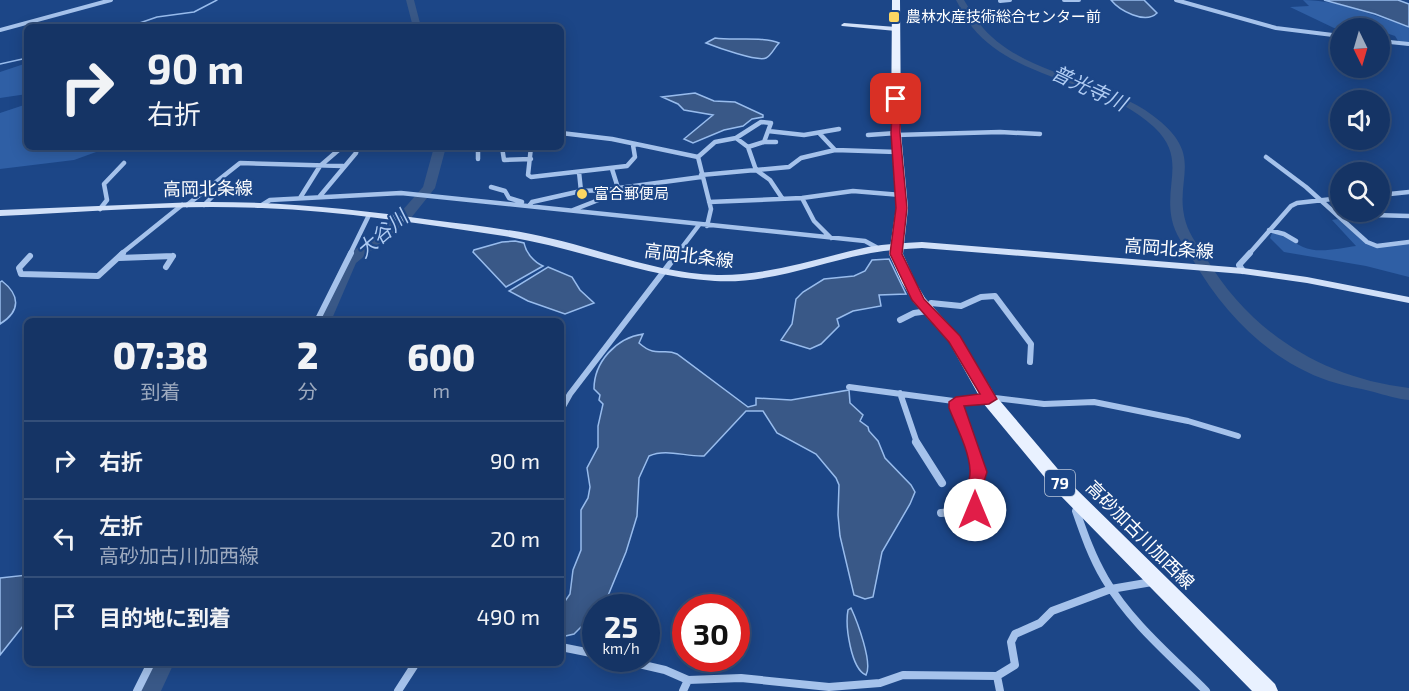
<!DOCTYPE html>
<html lang="ja">
<meta charset="utf-8">
<style>
body{margin:0;font-family:"Exo 2","Noto Sans JP",sans-serif;background:#223f6e;color:#f1f3f6;height:100vh;display:flex;flex-direction:column;font-size:22px;white-space:nowrap}
*{box-sizing:border-box;margin:0}
p{font-size:20px;color:#9daabf}
.icon{flex:none;width:33px;height:33px;fill:none;stroke:currentColor;stroke-width:2;stroke-linecap:round;stroke-linejoin:round}
.map{position:relative;flex:1;overflow:hidden}
.drawer{position:absolute;left:24px;top:318px;width:540px;height:348px;display:flex;flex-direction:column;background:#153465;border-radius:9px;box-shadow:0 3px 15px #0003,0 0 0 2px #344f79}
.drawer>*{flex:none}
.top-card{position:absolute;left:24px;top:24px;width:540px;height:126px;border-radius:9px;box-shadow:0 3px 15px #0003,0 0 0 2px #344f79;background:#153465;color:#f1f3f6;overflow:hidden}
.needle{width:39px;rotate:175deg}
.controls{position:absolute;left:1330px;top:18px;display:grid;gap:12px}
.controls a{display:grid;place-items:center;width:60px;height:60px;border-radius:50%;background:#153465;box-shadow:0 3px 15px #0003,0 0 0 2px #344f79;font-size:30px}
.speed{position:absolute;left:582px;top:594px;display:flex;gap:12px;font-size:30px;font-weight:700;text-align:center}
.speed>*{display:grid;place-content:center;width:78px;height:78px;border-radius:50%;background:#153465;box-shadow:0 3px 15px #0003,0 0 0 2px #344f79;line-height:1}
.speed small{font-size:15px;font-weight:400}
.speed .limit{border:9px solid #d22;background:#fff;color:#111}
.pin{position:absolute;display:grid;place-items:center;width:51px;height:51px;color:#fff;margin:-26px;border-radius:12px;box-shadow:0 3px 9px #0006}
.me{position:absolute;width:66px;margin:-33px;rotate:0deg;stroke-linejoin:round;filter:drop-shadow(0 0 4px #0008)}
.turn{display:flex;align-items:center;gap:21px;height:126px;padding:0 24px;font-size:27px}
.turn .icon{width:78px;height:78px;stroke-width:2.5}
.turn b{display:block;font-size:42px;line-height:51px}
.eta{display:flex;justify-content:space-evenly;align-items:center;height:102px;text-align:center}
.eta b{font-size:36px;font-weight:800;line-height:42px}
ul{padding:0;list-style:none}
li{display:flex;align-items:center;gap:18px;height:78px;padding:0 24px;border-top:2px solid #344f79}
li div{flex:1}
li b{display:block;font-size:22px}
li em{font-style:normal}
.map>svg:first-child{display:block}
.green{fill:#2f5fa5}
.water{fill:#395887;stroke:#98bced;stroke-width:1.5}
.lines{fill:none;stroke-linecap:round;stroke-linejoin:round}
.stream{stroke:#98bced;stroke-width:1.5}
.river{fill:#395887;fill-rule:evenodd}
.street-far3{stroke:#a5c2eb;stroke-width:4}
.street-far2{stroke:#a5c2eb;stroke-width:4.5}
.street-far1{stroke:#a5c2eb;stroke-width:6}
.street{stroke:#a5c2eb;stroke-width:8}
.secondary{fill:#d1e0f8;fill-rule:evenodd}
.primary{fill:#e9f1ff;fill-rule:evenodd}
.route{fill:#e11d48;stroke:#92132f;stroke-width:1.5}
.poi-dot{fill:#fcd662;stroke:#1c4687;stroke-width:2}
.labels{text-anchor:middle;stroke-width:4.5;stroke-linejoin:round;paint-order:stroke}
.far-poi-label{font-size:15px;fill:#fff;stroke:#1c4687;text-anchor:start}
.shield{fill:#1c4687;stroke:#bbc8db;stroke-width:1.5}
.shield-label{font-size:16px;font-weight:bold;fill:#fff}
.street-label{font-size:18px;fill:#fff;stroke:#1c4687}
.water-label{font-size:20px;font-style:italic;fill:#b0ccf3;stroke:#1c4687}
</style>
<div class="map">
<svg width="1409" height="691" viewBox="0 0 1409 691">
<rect width="100%" height="100%" fill="#1c4687"/>
<path class="green" d="M1303,0C1339,0 1370,15 1404,25L1409,27V46L1400,44L1395,36L1380,31V28H1334L1290,7L1309,6Z
M27,63V94L0,98V72Z
M27,104V147H110L74,160L0,169V113Z
M1338,219L1376,247L1409,243V277L1366,266L1284,252L1270,238L1272,233C1285,235 1292,242 1303,247C1318,254 1340,248 1356,246L1332,220Z"/>
<path class="water" d="M1111,0H1144L1157,13C1145,25 1119,10 1111,0Z
M1324,0H1398L1409,4V27L1375,14Z
M715,38C733,41 763,36 779,43C775,47 771,56 766,58C758,62 716,47 706,43Z
M695,93L714,101L735,102L763,115V117L752,119L743,126L724,130L693,143L684,139L713,115L684,110L678,104L662,97Z
M515,241L524,243C526,253 534,262 543,266L506,287L473,252L474,250L502,242Z
M889,259L906,294L879,295L881,306L853,311L837,319L839,326L821,344L810,349L781,340L792,324L796,299L803,292L824,279L854,276L865,271L872,260Z
M548,267L572,277L580,290L594,303L565,314L528,301L509,291Z
M2,281C20,295 21,311 0,324V282Z
M643,334L639,343C657,359 663,347 677,354L748,407L756,405V398L791,400L849,390L850,403L863,415L860,421L868,427L869,431L878,441L885,458L911,485L915,492L910,504L882,552L873,597L865,599L854,595L840,536L838,515L839,485L836,478L816,454L777,433L763,411H746L704,456C686,457 666,448 649,456L639,478L637,516L626,552L607,598L600,607L596,608L595,613L574,634L561,637V607L570,594L573,570L581,550V510L588,498L590,487L587,468L598,447V426L603,404L599,400L600,395L594,389C594,362 616,338 643,334Z
M27,575V621L0,655V578Z
M851,608C857,621 873,663 866,675C851,669 845,626 848,610Z"/>
<g class="lines">
<path class="stream" d="M128,27L157,17L194,12L217,0
M0,64L27,58"/>
<path class="river" d="M406,0H414L421,27H413Z
M956,0H964C969,8 973,16 979,23C1021,78 1110,77 1161,122C1204,159 1173,181 1186,223C1190,236 1199,247 1206,258C1251,333 1323,378 1409,388V400C1397,399 1385,395 1374,392C1359,388 1344,386 1329,381C1270,361 1224,314 1193,260C1186,248 1175,235 1172,220C1164,183 1187,158 1154,127C1102,79 1018,83 972,27C966,19 961,9 956,0Z
M434,147H446L435,188L411,218L356,263L331,321H315L345,258L401,212L423,187Z
M150,663H174L161,691H137Z"/>
<path class="street-far3" d="M1064,0H1079
M1176,0L1276,28L1341,36
M1000,1L1010,0
M0,30L111,0
M1380,41L1409,44"/>
<path class="street-far2" d="M768,131L804,135L839,129
M561,133L612,139L698,157
M820,134L835,150
M868,135L896,133
M896,135L1000,132L1040,134
M736,138L748,147L756,170L770,180L782,198
M764,142H776
M478,147V159
M502,147L504,160L531,159
M531,147L528,175L531,177L627,166L635,157L633,145
M1266,157L1306,187L1367,242L1377,246L1409,242
M612,169L618,188
M579,172L581,191
M701,175L789,167L801,158L835,150L897,152
M491,187L505,191L509,198L522,202
M1380,195L1409,192
M320,196L356,153L357,149L348,147
M300,198L320,166L342,147
M802,198L814,221L831,238
M709,202L802,198L853,191L901,195
M187,205L240,163L343,166
M204,205L218,191L233,189
M262,205L270,200L401,193L865,241L876,247
M529,206L532,202L581,191L604,190
M100,209L107,200L104,184L124,163
M573,210L601,199L604,190L701,177
M1338,214L1409,216
M707,226L711,209L698,157L715,142L736,138L761,122L771,123L764,142L748,147
M1269,230L1284,234L1296,241
M121,254L182,205
M350,254L369,215
M677,254L699,225
M1249,254L1291,206L1297,203L1341,198"/>
<path class="street-far1" d="M30,256L19,268L21,274L98,276L123,253
M119,258L173,256
M166,267L173,256
M1243,271L1239,265L1250,253
M900,320L914,313L928,311L931,303L961,306L981,297L995,296L1031,344L1030,362
M317,321L351,253
M849,387L961,402L995,398L1044,404L1094,402L1188,421L1238,436
M900,393L917,443
M956,402V408L970,443
M561,410L570,394L678,253"/>
<path class="street" d="M916,442L942,483
M1079,504L1076,511C1084,534 1092,557 1105,579C1130,622 1171,656 1206,691
M941,513L975,510L972,491L978,472L977,461L969,442
M561,647L596,654
M613,658L665,670L688,680L741,678L829,687L880,683L903,675L997,676
M137,691L151,663
M398,691L416,663
M683,691L688,680
M1000,691L997,676L1015,665L1011,642L1015,634L1040,623L1052,611L1111,589L1152,582"/>
<path class="secondary" d="M844,23L896,27L899,29L896,31L842,26L841,25Z
M197,202C276,201 354,209 432,220C465,224 498,228 531,234C593,246 653,273 717,275C769,276 817,258 868,247C886,244 904,243 922,242L1243,268L1307,277L1409,297V303L1307,283L1243,274L922,248C905,249 888,250 871,253C818,263 769,284 715,281C643,277 575,247 504,236C424,224 343,211 262,208C175,204 87,212 0,216V210Z"/>
<path class="primary" d="M892,0H900L901,133L908,208L903,254L916,283L925,298L960,337L995,395L1068,481L1275,684L1278,691H1252L1056,491L983,403L949,342L914,303L902,283L889,254L896,208L891,133Z"/>
</g>
<path class="route" d="M893,97L901,99L900,133L907,208L902,254L924,299L960,336L997,399L989,404L964,406L987,472L981,491L983,510L981,515L975,517L969,515C959,497 971,486 970,470C969,450 956,426 949,408V402L956,397L980,394L949,342L912,300L890,254L896,208L891,133Z"/>
<g class="poi-dot">
<rect x="888" y="11" width="12" height="12" rx="3"/>
<circle cx="582" cy="194" r="6"/>
</g>
<g class="labels">
<g class="far-poi-label">
<text x="906" y="22">農林水産技術総合センター前</text>
<text x="594" y="199">富合郵便局</text>
</g>
<rect class="shield" x="1045" y="470" width="30" height="26" rx="4.5"/>
<g class="shield-label">
<text x="1060" y="489">79</text>
</g>
<g class="street-label">
<text transform="translate(208 189) rotate(-1)" y="6">高岡北条線</text>
<text transform="translate(1169 249) rotate(4)" y="6">高岡北条線</text>
<text transform="translate(689 256) rotate(7)" y="6">高岡北条線</text>
<text transform="translate(1140 535) rotate(45)" y="6">高砂加古川加西線</text>
</g>
<g class="water-label">
<text transform="translate(1089 88) rotate(25)" y="7">普光寺川</text>
<text transform="translate(382 234) rotate(-41)" y="7">大谷川</text>
</g>
</g>
</svg>
<div class="controls">
<a><svg class="needle" viewBox="-14 -14 28 28"><path d="M0-13l5 13h-10z" fill="#e53935"/><path d="M0 13l5-13h-10z" fill="#9daabf"/></svg></a>
<a><svg class="icon" aria-label="sound" viewBox="0 0 24 24"><path d="M4 9h4l5-4v14l-5-4H4zM17 9q2 3 0 6"/></svg></a>
<a><svg class="icon" aria-label="search" viewBox="0 0 24 24"><circle cx="10" cy="10" r="6"/><path d="M15 15l6 6"/></svg></a>
</div>
<div class="speed"><div>25<small>km/h</small></div><div class="limit">30</div></div>
<div class="pin" style="left:896px;top:99px;background:#d93025"><svg class="icon" aria-label="arrive" viewBox="0 0 24 24"><path d="M6 21V4h12l-3 4 3 4H6"/></svg></div>
<svg class="me" style="left:975px;top:510px" viewBox="-20 -20 40 40"><circle r="19" fill="#fff"/><path d="M0-13L10 11 0 6-10 11z" fill="#e11d48"/></svg>
<div class="top-card">
<div class="turn"><svg class="icon" aria-label="right" viewBox="0 0 24 24"><path d="M7 20v-9h11M14 6l5 5-5 5"/></svg><div><b>90 m</b>右折</div></div>
</div>
<section class="drawer">
<div class="eta">
<div><b>07:38</b><p>到着</p></div>
<div><b>2</b><p>分</p></div>
<div><b>600</b><p>m</p></div>
</div>
<ul>
<li><svg class="icon" aria-label="right" viewBox="0 0 24 24"><path d="M7 20v-9h11M14 6l5 5-5 5"/></svg><div><b>右折</b></div><em>90 m</em></li>
<li><svg class="icon" aria-label="left" viewBox="0 0 24 24"><path d="M17 20v-9H6M10 6l-5 5 5 5"/></svg><div><b>左折</b><p>高砂加古川加西線</p></div><em>20 m</em></li>
<li><svg class="icon" aria-label="arrive" viewBox="0 0 24 24"><path d="M6 21V4h12l-3 4 3 4H6"/></svg><div><b>目的地に到着</b></div><em>490 m</em></li>
</ul>
</section>
</div>
